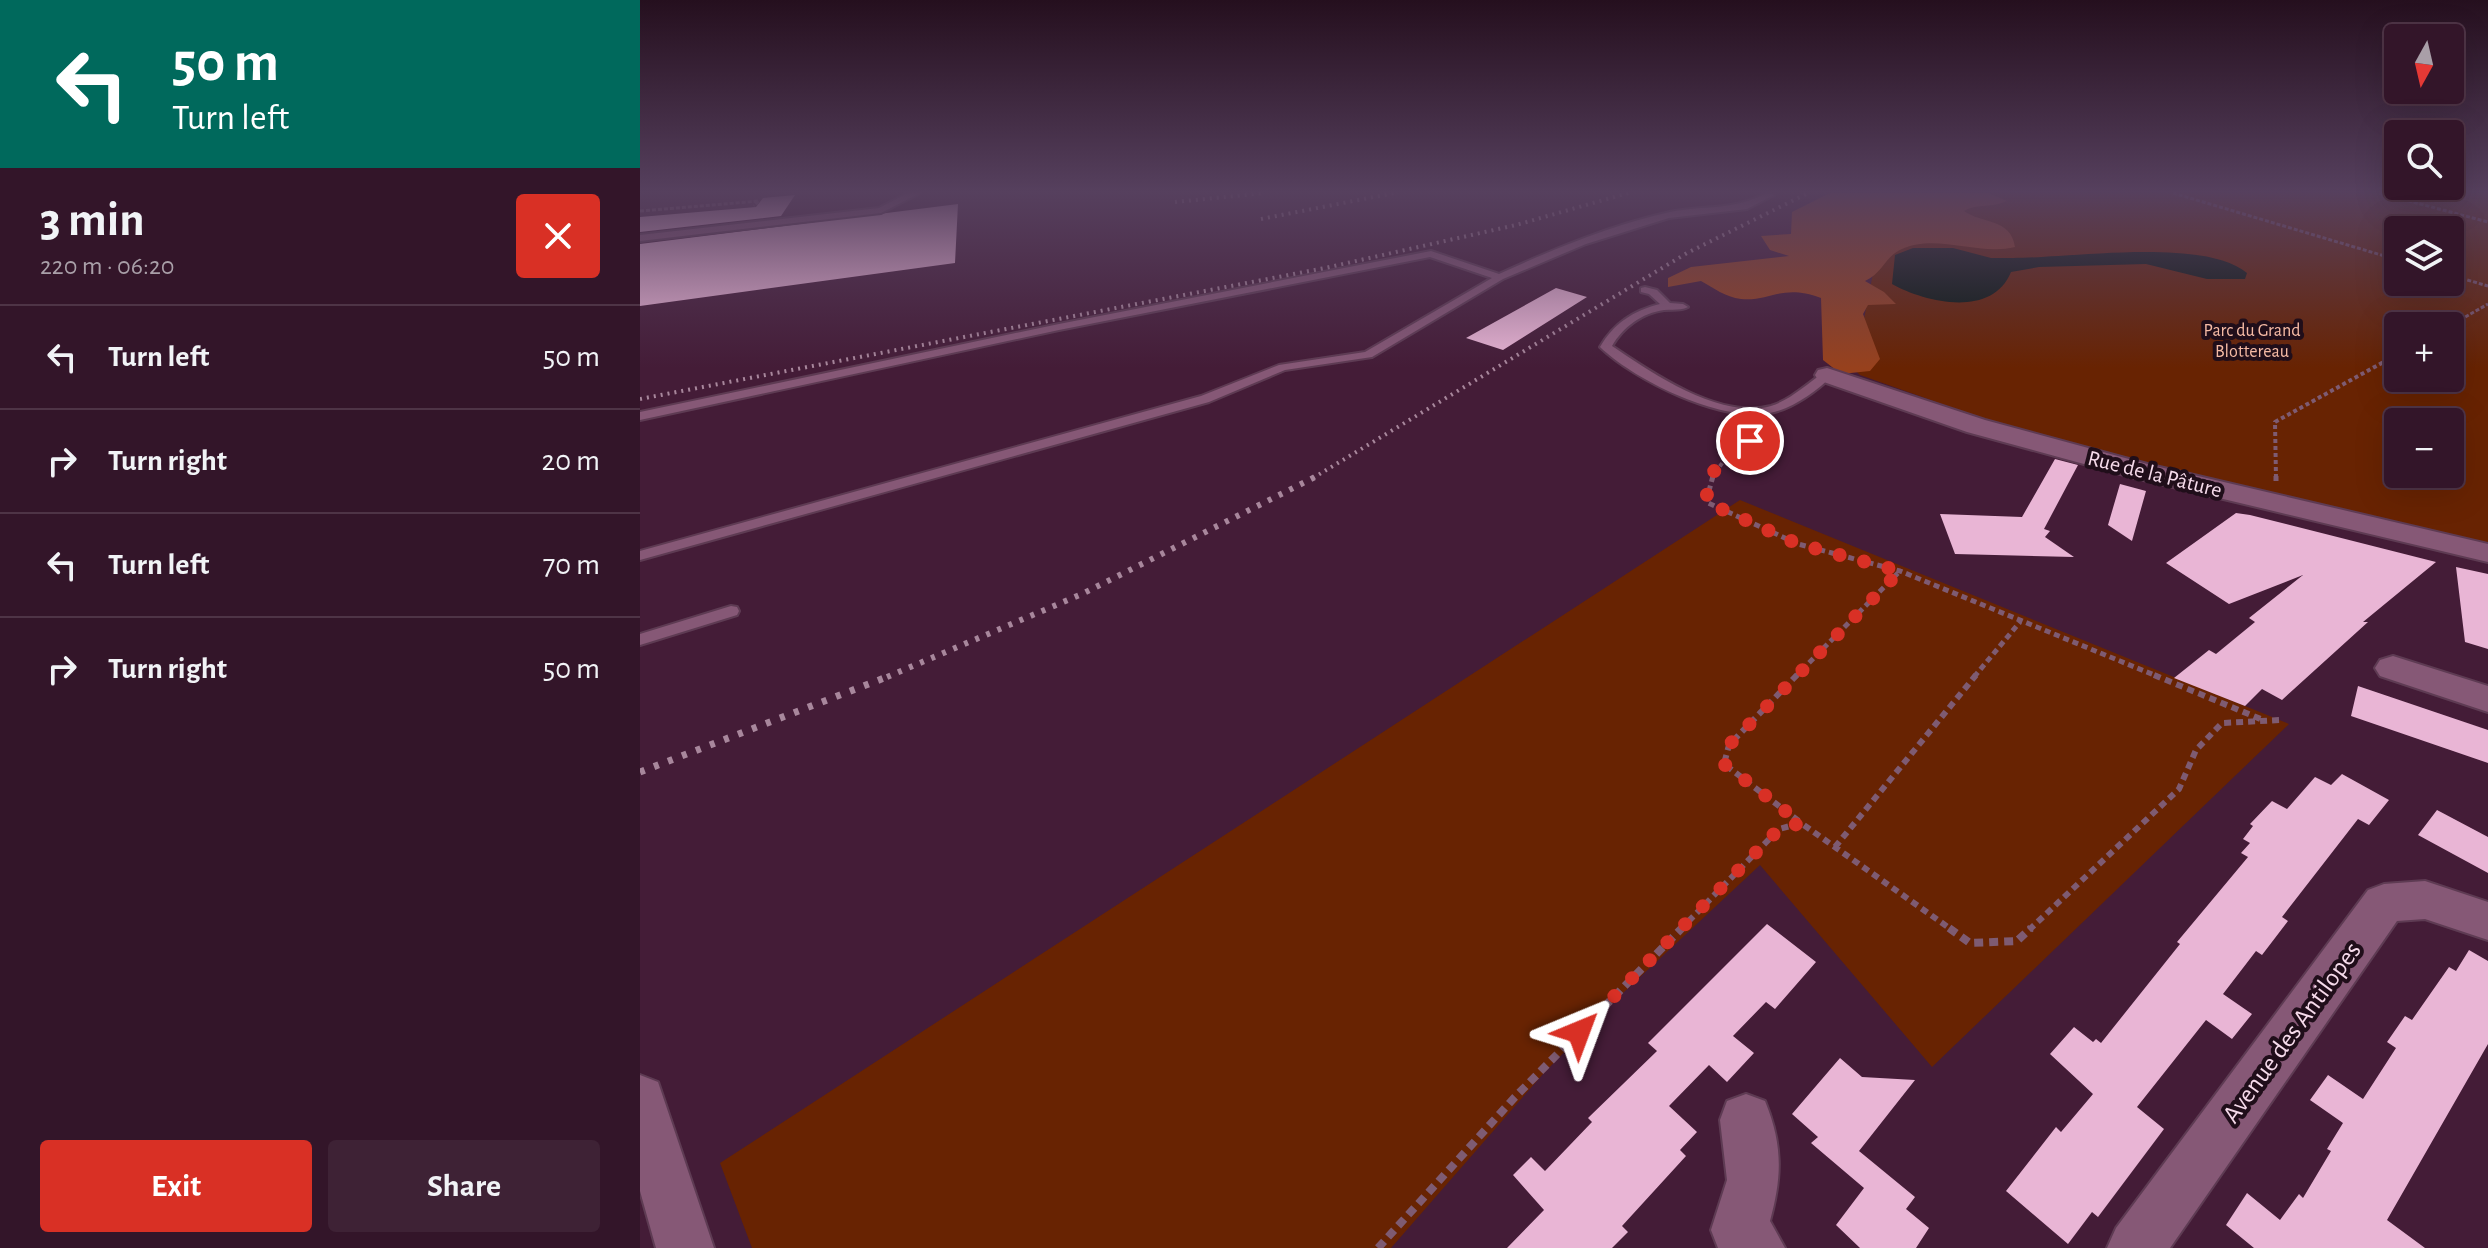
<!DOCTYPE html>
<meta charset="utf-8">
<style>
body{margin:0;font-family:"Alegreya Sans",sans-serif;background:#3e2235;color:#f1f3f6;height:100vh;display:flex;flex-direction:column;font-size:30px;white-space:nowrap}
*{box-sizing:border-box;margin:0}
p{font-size:26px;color:#a99fa8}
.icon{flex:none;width:44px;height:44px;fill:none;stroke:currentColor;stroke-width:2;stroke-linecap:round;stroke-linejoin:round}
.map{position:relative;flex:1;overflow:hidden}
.details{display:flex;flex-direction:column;background:#331529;width:640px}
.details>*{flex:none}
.top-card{background:#00695c;color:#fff;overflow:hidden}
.needle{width:52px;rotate:188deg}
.controls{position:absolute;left:1744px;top:24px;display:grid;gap:16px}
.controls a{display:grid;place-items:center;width:80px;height:80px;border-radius:8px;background:#331529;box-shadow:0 8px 32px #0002,0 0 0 2px #4e3446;font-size:40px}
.pin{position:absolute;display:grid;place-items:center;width:68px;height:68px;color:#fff;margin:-34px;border:4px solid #fff;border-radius:50%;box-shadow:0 2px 8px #0007}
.me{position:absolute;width:88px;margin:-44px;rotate:44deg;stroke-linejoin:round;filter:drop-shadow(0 0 6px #0008)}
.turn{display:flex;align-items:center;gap:28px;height:168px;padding:0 40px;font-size:36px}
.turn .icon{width:104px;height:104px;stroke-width:2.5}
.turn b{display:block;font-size:56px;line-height:68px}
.round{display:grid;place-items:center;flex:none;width:84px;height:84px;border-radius:8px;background:#3e2235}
.overview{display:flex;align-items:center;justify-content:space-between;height:136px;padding:0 40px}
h1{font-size:48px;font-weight:700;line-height:60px}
.button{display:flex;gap:16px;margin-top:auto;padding:16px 40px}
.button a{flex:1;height:92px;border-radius:8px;background:#d93025;color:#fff;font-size:32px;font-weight:700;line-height:92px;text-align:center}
.button a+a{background:#3e2235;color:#f1f3f6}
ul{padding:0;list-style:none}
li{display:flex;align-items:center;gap:24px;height:104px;padding:0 40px;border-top:2px solid #4e3446}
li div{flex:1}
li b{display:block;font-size:30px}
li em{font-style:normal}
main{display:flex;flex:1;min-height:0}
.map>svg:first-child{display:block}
.green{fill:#682302;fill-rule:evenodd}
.forest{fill:#97411d}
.water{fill:#06180f}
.building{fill:#e9b5d5}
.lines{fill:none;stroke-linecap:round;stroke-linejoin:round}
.lane-casing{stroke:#5e3b53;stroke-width:4}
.street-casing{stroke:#5e3b53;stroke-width:4}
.path-far4{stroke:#7e5b72;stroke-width:3;stroke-dasharray:4 2;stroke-linecap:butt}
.path-far3{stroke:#7e5b72;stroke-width:4;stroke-dasharray:4 3;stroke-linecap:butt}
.path-far2{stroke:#7e5b72;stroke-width:5;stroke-dasharray:6 4;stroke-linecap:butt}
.path-far1{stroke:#7e5b72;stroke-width:6;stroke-dasharray:7 5;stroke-linecap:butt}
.path{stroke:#7e5b72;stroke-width:8;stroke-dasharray:9 6;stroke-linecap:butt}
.lane{fill:#865876;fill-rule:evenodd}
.street{fill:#865876;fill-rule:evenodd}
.rail-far2{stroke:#a8879c;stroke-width:4;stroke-dasharray:2 5;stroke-linecap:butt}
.rail-far1{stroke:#a8879c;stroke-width:6;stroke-dasharray:4 8;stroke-linecap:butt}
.rail{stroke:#a8879c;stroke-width:7;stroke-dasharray:5 10;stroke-linecap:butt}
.route{stroke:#d93025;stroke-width:14;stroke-dasharray:0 25.2}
.labels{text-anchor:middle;stroke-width:8;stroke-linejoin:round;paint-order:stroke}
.far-park-label{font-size:18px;fill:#f6bba5;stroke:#200e1a}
.street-label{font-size:22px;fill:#f6dbeb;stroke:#200e1a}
.near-street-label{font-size:26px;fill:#f6dbeb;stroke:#200e1a}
</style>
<main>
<section class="details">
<div class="top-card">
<div class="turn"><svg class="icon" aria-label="left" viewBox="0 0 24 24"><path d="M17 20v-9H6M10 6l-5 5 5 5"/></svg><div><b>50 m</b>Turn left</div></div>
</div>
<div class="overview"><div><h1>3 min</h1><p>220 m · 06:20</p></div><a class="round" style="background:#d93025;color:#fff"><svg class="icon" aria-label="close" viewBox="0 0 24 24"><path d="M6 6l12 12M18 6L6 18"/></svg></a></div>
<ul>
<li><svg class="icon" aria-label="left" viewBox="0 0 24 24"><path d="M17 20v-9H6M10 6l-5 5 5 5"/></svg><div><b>Turn left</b></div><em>50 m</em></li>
<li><svg class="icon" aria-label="right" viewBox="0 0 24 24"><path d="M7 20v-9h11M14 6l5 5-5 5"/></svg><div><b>Turn right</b></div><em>20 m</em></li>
<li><svg class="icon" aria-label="left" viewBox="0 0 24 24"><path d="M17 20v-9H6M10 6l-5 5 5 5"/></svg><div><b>Turn left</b></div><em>70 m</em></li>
<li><svg class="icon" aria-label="right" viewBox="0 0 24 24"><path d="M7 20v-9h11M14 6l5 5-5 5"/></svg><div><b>Turn right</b></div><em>50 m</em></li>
</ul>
<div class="button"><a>Exit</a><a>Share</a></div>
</section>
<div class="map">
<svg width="1848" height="1248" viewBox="0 0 1848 1248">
<rect width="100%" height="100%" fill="#441c37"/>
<path class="green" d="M1249,193H1848V544L1540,472L1350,421L1220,375L1214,369ZM1758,230H1810V282H1758ZM1758,326H1810V378H1758ZM1758,422H1810V474H1758Z
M1100,500L1649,724L1292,1067L1120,865L968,1007L903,1074L751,1248H112L80,1163Z"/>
<path class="forest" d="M1190,193H1349L1367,201C1353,208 1337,203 1324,211C1342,224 1371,218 1375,247C1338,256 1297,233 1262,249C1245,256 1243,273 1225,281L1244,292L1256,304L1228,305L1223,314L1240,359L1230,371L1201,374L1183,360L1181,298C1142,283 1130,302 1101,299C1085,297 1074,288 1061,281L1028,287V278L1051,267L1149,256L1130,250L1121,236L1151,234L1152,212Z"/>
<path class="water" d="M1273,248H1313L1351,258H1373C1430,258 1564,237 1607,273L1605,279H1567L1506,264L1399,267L1371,272C1352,319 1284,302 1252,284L1255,255Z"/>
<path class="building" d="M155,195L141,216L0,232V217L116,207L123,198Z
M318,204L315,263L0,306V244Z
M916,288L947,297L863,350L826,338Z
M1415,459L1438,465L1404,529L1410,531L1405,537L1434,557L1315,554L1300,514L1382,517Z
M1480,484L1506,491L1492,541L1468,525Z
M1596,513L1610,515L1796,562L1723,622H1728L1642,700L1622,689L1605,706L1534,678L1569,650L1576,654L1615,622L1609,618L1663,575L1589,604L1526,563Z
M1816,567L1848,574V649L1825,642Z
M1718,686L1848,730V763L1711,716Z
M1702,774L1749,800L1729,825L1718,819L1642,917L1648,921L1622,955L1616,951L1583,994L1612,1014L1592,1039L1566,1020L1497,1107L1524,1129L1458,1217L1452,1212L1428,1244L1366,1191L1416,1127L1421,1132L1453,1094L1410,1054L1434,1027L1453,1042L1456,1039L1461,1043L1540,944L1537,942L1608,857L1601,853L1610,843L1603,839L1613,826L1610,824L1632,801L1647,809L1675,777L1691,785Z
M1797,810L1848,837V873L1778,835Z
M1127,924L1176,962L1135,1009L1126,1002L1093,1036L1114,1053L1087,1082L1069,1065L1029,1106L1057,1132L1040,1150L1046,1156L982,1226L988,1232L972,1248H867L904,1210L873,1175L891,1157L905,1171L952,1122L948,1118L1017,1051L1008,1043Z
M1829,950L1848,961V1044L1747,1220L1785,1248H1614L1586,1225L1607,1193L1640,1220L1659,1194L1663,1198L1691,1151L1687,1149L1703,1123L1670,1100L1688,1075L1723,1099L1756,1048L1747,1042L1765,1016L1772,1020L1809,967L1816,971Z
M1200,1058L1222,1077L1275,1080L1219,1151L1275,1197L1266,1209L1289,1228L1276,1248H1220L1196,1225L1224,1188L1171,1143L1178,1137L1152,1114Z"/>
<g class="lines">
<defs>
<path id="lane" d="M268,193H280L241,213L0,241V235L239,208Z
M1127,193L1134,195L1107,209L1029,218L946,244L863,279L732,357L645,370L569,402L0,560V551L561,396L639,365L725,352L852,278L790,257L419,330L0,420V412L419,324L791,251L859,274C914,249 971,225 1030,212C1065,205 1093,211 1127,193Z
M1005,287L1017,290L1030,303L1043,304L1048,307C1041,311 1033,309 1024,310C1002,313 983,327 972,346C1012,373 1080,420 1131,406C1150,400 1167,384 1183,373L1193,375C1177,391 1152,409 1130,413C1080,422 996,381 960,347C974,323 993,311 1020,304L1009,294L1001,292V288Z
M91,606L97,607L99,611L97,615L0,645V634Z"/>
<path id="street" d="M1187,368L1345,420L1511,465L1848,544V562L1495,478L1327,432L1178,380L1175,375L1178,370Z
M1753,656L1848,686V712L1740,676L1735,668L1740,660Z
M1785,881L1848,902V940L1785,919L1757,921L1530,1248H1467L1476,1228L1728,890L1744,884Z
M0,1075L18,1082L74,1248H16L0,1191Z
M1106,1094L1125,1101C1143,1145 1142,1177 1130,1221L1145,1248H1078L1071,1230L1087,1180L1080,1120L1087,1101Z"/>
</defs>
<use href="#lane" class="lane-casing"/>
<use href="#street" class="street-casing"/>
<path class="path-far4" d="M1533,193L1758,260
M1739,193L1848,222
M0,211L119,201L114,206
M1810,275L1848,286
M1820,320L1848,304"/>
<path class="path-far3" d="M1809,326L1824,318
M1072,478L1085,459L1125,431
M1636,478L1635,422L1758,354"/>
<path class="path-far2" d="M1073,476L1066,502L1158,544L1260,571L1519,677
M1636,476V481
M1155,677L1260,571
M1334,677L1380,622"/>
<path class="path-far1" d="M1157,675L1089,745L1084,764L1160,822
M1514,675L1623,720
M1195,847L1336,675
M1040,930L1139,829L1161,823L1312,930
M1389,930L1539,789L1556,750L1582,723L1641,720"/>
<path class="path" d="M1309,928L1330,943L1377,941L1391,928
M738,1248L875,1097L1042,928"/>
<use href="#lane" class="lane"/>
<use href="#street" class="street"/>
<path class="rail-far2" d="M535,202L624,193
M621,219L754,193
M0,399L685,268L876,225L988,193
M673,478L1047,253L1168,193"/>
<path class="rail-far1" d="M247,677L442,594L677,476"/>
<path class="rail" d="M0,772L252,675"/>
</g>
<linearGradient id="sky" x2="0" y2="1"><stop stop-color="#250f1e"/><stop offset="0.52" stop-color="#56405e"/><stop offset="1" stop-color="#56405e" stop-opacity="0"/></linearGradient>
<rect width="1848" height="368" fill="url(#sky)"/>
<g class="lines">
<path class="route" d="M939,1032L1139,829L1161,823L1084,764L1089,745L1260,571L1158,544L1066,502C1070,465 1081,460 1110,441"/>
</g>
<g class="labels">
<g class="far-park-label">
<text x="1612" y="336">Parc du Grand<tspan x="1612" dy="21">Blottereau</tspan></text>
</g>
<g class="street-label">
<text transform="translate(1515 473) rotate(14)" y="8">Rue de la Pâture</text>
</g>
<g class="near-street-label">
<text transform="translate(1651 1032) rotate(-54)" y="9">Avenue des Antilopes</text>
</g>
</g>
</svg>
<div class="controls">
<a><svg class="needle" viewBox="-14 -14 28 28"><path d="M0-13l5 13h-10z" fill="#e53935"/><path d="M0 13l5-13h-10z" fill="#a99fa8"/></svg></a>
<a><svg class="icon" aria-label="search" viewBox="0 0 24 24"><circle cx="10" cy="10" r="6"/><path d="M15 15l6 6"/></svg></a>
<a><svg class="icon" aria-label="layers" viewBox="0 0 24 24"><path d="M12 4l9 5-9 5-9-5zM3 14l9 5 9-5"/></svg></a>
<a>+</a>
<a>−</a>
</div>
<div class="pin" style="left:1110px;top:441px;background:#d93025"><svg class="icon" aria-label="arrive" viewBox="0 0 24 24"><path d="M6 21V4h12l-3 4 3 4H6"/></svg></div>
<svg class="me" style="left:939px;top:1032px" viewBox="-20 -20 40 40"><path d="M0-17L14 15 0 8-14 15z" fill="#d93025" stroke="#fff" stroke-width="4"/></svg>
</div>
</main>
